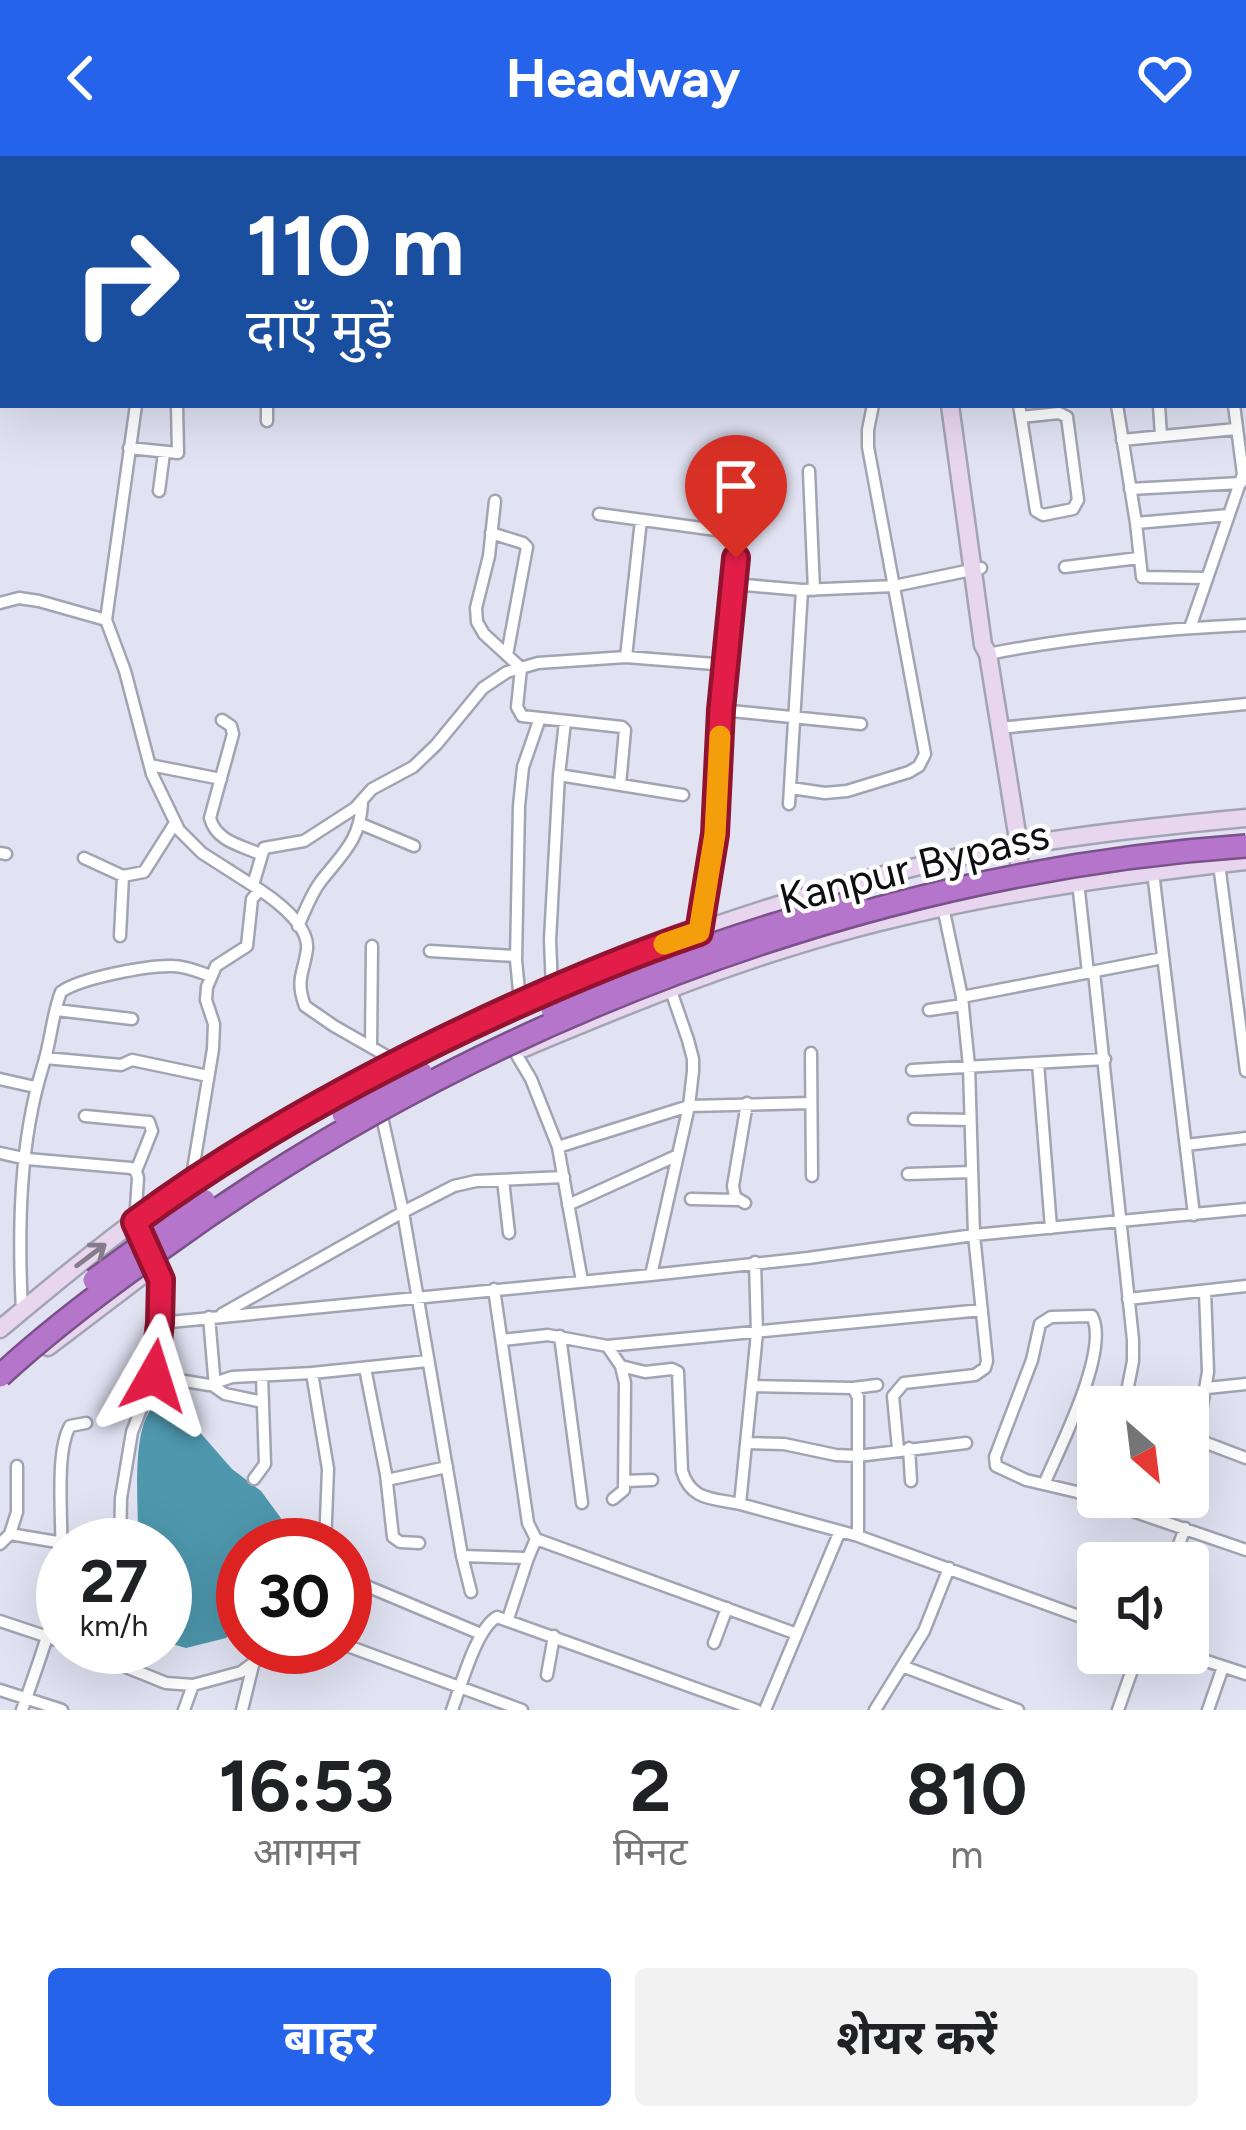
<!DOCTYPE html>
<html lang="hi">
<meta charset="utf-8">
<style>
body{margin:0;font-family:Figtree,"Noto Sans Devanagari",sans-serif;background:#f2f2f2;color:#202124;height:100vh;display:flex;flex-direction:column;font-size:45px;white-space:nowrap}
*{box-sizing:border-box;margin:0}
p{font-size:39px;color:#757577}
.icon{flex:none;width:66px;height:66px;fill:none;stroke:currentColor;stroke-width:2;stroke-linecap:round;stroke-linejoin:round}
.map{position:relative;height:1554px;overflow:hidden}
.details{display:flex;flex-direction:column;background:#fff;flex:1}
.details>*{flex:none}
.hud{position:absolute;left:0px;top:0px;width:1248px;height:252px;box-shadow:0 12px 48px #0002;background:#1a4fa0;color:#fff;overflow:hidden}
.needle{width:78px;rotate:152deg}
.buttons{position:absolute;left:1077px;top:1230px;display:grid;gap:24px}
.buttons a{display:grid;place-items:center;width:132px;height:132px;border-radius:12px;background:#fff;box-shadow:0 12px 48px #0002;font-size:60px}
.speed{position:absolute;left:36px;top:1362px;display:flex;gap:24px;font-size:60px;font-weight:700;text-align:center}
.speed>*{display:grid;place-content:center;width:156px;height:156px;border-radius:50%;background:#fff;box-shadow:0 12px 48px #0002;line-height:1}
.speed small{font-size:30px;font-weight:400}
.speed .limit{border:18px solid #d22;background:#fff;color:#111}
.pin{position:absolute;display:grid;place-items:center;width:102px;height:102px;color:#fff;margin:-123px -51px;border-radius:50% 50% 50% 0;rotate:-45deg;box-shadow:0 0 12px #0007}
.pin .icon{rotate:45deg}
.me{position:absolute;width:132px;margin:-66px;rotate:6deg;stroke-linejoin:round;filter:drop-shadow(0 0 9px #0008)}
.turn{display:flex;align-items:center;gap:42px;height:252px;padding:0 48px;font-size:54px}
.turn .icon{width:156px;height:156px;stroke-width:2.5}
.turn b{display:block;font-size:84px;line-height:102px}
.eta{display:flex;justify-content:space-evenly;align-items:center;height:204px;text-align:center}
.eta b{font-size:72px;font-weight:700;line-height:84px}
.button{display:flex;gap:24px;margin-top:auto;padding:24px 48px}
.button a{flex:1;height:138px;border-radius:12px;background:#2563eb;color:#fff;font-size:48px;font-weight:700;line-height:138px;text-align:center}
.button a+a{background:#f2f2f2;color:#202124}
header{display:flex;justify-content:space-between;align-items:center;height:156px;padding:0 48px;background:#2563eb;color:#fff;font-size:54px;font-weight:700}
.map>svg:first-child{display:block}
.water{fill:#4e97ad}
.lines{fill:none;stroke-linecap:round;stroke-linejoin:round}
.street-casing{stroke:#a3a4b3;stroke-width:15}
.secondary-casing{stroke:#a3a4b3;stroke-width:21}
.street{stroke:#fff;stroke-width:10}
.secondary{stroke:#e8d6ef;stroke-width:16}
.highway-bridge-casing{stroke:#7a518a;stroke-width:26;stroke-linecap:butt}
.highway-bridge{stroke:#b475ca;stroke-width:21}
.oneway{stroke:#857c8c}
.route-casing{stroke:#92132f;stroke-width:30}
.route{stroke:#e11d48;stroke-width:21}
.slow{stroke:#f59e0b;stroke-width:21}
.labels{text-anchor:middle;stroke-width:9;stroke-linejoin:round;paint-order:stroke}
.street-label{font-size:42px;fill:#0d0d12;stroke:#fff}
</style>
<header><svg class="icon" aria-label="back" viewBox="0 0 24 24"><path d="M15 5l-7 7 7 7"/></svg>Headway<svg class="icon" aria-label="heart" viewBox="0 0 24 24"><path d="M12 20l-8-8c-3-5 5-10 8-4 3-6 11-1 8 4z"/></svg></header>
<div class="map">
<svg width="1246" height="1554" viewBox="0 0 1246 1554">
<rect width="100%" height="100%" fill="#e1e2f2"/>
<path class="water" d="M150,1255L170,1256L190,1265L232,1313L261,1335L283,1365L290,1389H243V1467L226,1482L186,1492L165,1486V1389H138C139,1355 131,1281 150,1255Z"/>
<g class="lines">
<defs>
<path id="street" d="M1002,0L1028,1
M1191,0V3
M68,3V0
M140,3L141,0
M190,3V0
M229,3V0
M298,3L299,0
M365,3L366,0
M549,3L550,0
M618,3L619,0
M1125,3V0
M1230,3L1231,0
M0,33L3,34
M1245,37H1246
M0,62L3,63
M0,80H3
M1245,174H1246
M1245,237H1246
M136,249L106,464L125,515L152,618L179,674L202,697L260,734
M1019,249L1021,261L1036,355L1043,359L1073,353L1078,344L1067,261L1059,257L1021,261
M1117,249L1136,367L1142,421L1207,422
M1159,249L1161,280
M267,265V249
M1122,284L1236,273
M129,292L178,297L177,249
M809,315L814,434
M1130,333L1241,327
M159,335L164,297
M495,345L489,400L476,452L477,466L484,478L521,512L517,551L522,560L622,571L625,574L620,629
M599,358L738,377
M641,364L626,501L727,509
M1136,367L1229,359
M491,377L523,387L527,391L507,499
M1065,411L1139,402
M734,428L802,434L894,430L981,412
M0,447L19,442L39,445L106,464
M1190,472L1243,318L1234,249
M988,498C1073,481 1160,473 1246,469
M721,554L861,568
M222,564L231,570L233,578L210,662C216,685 240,689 260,698
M999,572L1246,548
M150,609L221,623
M559,619L565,566
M791,632L825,637L847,635L909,616L919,610L925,598L868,291V274L873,249
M789,648L802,434
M361,668L414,690
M0,697L6,698
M84,702L123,720L144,716L175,667
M1219,708L1246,915
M1153,716L1194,1059
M1078,726L1088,817
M253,729L264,692L304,685L355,652L372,633L413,611L436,589L483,532L507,516L538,507L626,501
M298,770C305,755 311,738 321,725C343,697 360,684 362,647
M699,776L715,678L721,554L745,309
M120,780L123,720
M430,795L516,800
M1094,816L1133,1184V1205L1124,1251
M552,832L550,784L559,619L683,639
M962,841L1163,802
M520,845L516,804L519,650L523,611L540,562
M56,854L132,863
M929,854L963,849
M371,891L372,790
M515,896L531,923L558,991L582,1125
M811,897L812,1020
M45,902L121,909L132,904L208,920
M1038,907L1051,1072
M912,914L1105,903
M0,923L35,931
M85,960L149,966L152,975L136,1015
M382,961L403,1056L462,1400L528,1402L508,1463
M914,963L970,964
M1186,989L1246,982
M558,991L689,950L811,947
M0,997L27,1003L131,1012L136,1015L138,1022L135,1066L146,1089
M908,1018L972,1016
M503,1024L509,1077
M191,1026L213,893L214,868L206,844L207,831L216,810L247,790L252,743L260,734C278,746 309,770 307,793C304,817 295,823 305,850L334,870L397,906
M691,1043L737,1044
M745,1047L735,1041L733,1030L747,947
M568,1049L678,999
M154,1105L162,1124L160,1167L651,1119L808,1102L974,1079L1246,1053
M755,1106L757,1177L740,1348L858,1380L1098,1467
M651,1119L689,950L693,915V903L688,884L670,832
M494,1133L528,1367L536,1383
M1128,1143L1246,1130
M22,1155C18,1074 19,987 43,910C51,885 52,859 61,836C80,822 149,809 173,810C186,810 199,816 211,820
M222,1158L403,1056L454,1030L476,1025L564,1021
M209,1161L215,1231L225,1238L263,1246
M160,1167L154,1220L209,1229L232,1221L312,1217L428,1205
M560,1180L582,1347
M502,1184L548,1179L607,1190L982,1154
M607,1190L621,1210L625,1227L624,1334L613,1343
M621,1210L645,1216L672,1213L678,1216L682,1315C691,1345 713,1342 740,1348
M365,1212L386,1318L393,1381L400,1386L419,1387
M312,1217L328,1313L325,1389
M853,1232L877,1229
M1207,1232L1246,1228
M1081,1242L1109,1251
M1188,1280L1246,1302
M1196,1283L1208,1216L1205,1135
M748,1287L784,1288L836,1299L858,1300V1241L853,1232L753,1230
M909,1292L911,1325
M898,1293L893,1240L904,1227L975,1219L985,1212L987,1205L974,1079L969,910L962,841L943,751
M254,1323L265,1308L262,1220
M387,1324L447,1311
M624,1325L652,1324
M1045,1326C1060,1291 1110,1194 1092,1160L1051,1161L1040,1168L1032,1204L995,1301L996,1310L1026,1324L1077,1336L1246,1394
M10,1378L17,1356V1310
M858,1380V1300L966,1287
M0,1388L10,1378L63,1387
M120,1389L121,1342L132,1276L154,1220
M462,1400L471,1436
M528,1402L536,1383L797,1478
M1172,1407L1185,1372
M345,1421L481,1478
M0,1465L63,1486
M714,1487L727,1452
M345,1489L522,1554
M76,1491L166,1527L193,1529L241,1516L260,1502L267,1491
M1182,1497L1246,1518
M902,1510L1018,1554
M134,1512L141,1491
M547,1519L554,1480
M0,1534L62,1554
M22,1554C35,1517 54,1466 60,1428C66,1387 52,1302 70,1270L86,1267
M184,1554L193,1529
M242,1554L253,1509
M452,1554C461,1530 476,1473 497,1461L756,1554
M765,1554L840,1375
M875,1554L924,1475L949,1412
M1118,1554L1138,1497
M1208,1554L1223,1511"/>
<path id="secondary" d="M913,0V3
M950,249L983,489L988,498L1019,690V728
M524,892C617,853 710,815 807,786C950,743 1098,722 1246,705
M0,1173C58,1125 116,1076 179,1034C258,979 344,932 431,890C463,874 495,856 528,842C658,786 795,739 932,707C1035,683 1141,672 1246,662
M48,1191L152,1112"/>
</defs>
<use href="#street" class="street-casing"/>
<use href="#secondary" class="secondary-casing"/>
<use href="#street" class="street"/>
<use href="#secondary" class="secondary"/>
<defs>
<path id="highway-bridge" d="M552,853C650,808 752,773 856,745
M343,958L421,916
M94,1124L204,1044
M0,1220C51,1173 107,1131 164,1091C472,868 866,716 1246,690"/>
</defs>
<use href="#highway-bridge" class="highway-bridge-casing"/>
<use href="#highway-bridge" class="highway-bridge"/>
</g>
<defs><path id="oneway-shaft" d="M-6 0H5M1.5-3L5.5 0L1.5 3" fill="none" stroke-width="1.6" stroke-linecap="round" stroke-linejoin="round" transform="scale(3)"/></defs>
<use class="oneway" href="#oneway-shaft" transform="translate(91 1099) rotate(-37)"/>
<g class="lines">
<defs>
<path id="route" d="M154,1220L160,1167L161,1124L135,1066C229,996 331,939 436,887C522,845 608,807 699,776L715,678L721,554L736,402"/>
</defs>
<use href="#route" class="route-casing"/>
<use href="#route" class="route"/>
<path class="slow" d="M664,788L699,776L715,678L720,580"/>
</g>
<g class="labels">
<g class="street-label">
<text transform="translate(914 710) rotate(-14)" y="15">Kanpur Bypass</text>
</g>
</g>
</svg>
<div class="buttons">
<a><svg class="needle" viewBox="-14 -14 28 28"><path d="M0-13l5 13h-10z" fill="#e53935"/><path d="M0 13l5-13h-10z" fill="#757577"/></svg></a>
<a><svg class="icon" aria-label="sound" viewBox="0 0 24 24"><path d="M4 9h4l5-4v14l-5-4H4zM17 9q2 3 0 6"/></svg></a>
</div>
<div class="speed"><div>27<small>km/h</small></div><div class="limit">30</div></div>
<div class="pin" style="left:736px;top:402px;background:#d93025"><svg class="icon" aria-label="arrive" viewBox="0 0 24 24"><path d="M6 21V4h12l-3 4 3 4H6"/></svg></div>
<svg class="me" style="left:154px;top:1220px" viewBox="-20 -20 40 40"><path d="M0-17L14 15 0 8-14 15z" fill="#e11d48" stroke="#fff" stroke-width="4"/></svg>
<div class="hud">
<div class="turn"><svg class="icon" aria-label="right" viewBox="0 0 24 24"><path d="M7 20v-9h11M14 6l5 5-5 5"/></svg><div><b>110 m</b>दाएँ मुड़ें</div></div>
</div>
</div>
<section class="details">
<div class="eta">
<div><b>16:53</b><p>आगमन</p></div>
<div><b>2</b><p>मिनट</p></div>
<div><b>810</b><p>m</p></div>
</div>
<div class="button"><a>बाहर</a><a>शेयर करें</a></div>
</section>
